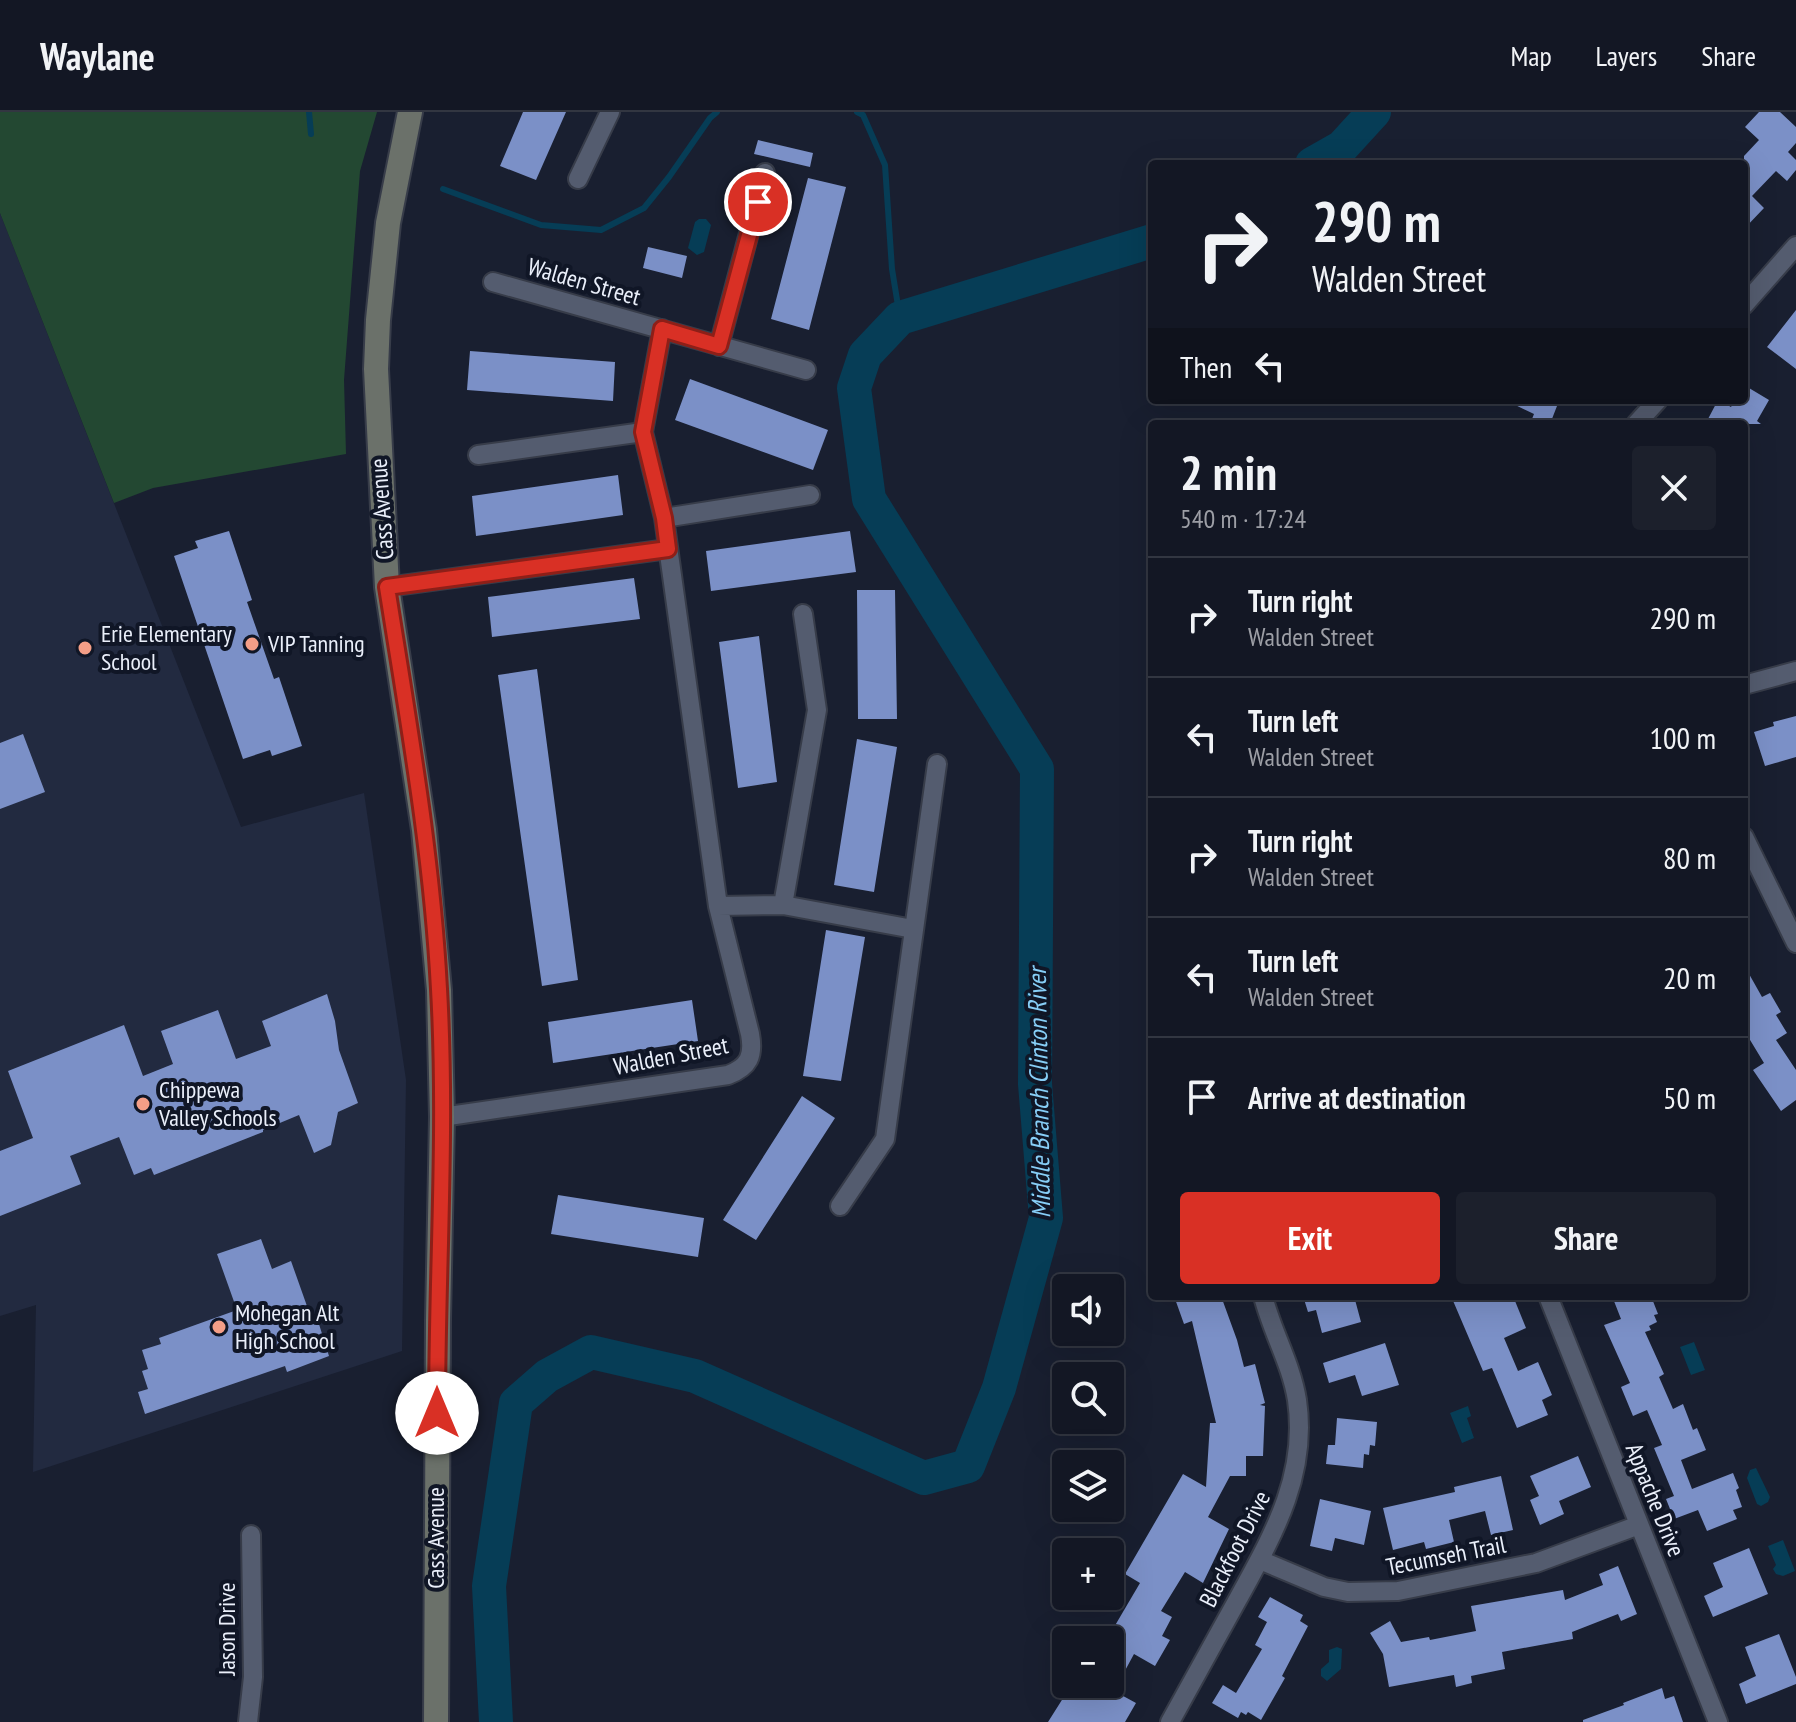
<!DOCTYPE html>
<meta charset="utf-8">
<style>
body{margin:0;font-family:"PT Sans Narrow",sans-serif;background:#1c202c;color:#f1f3f6;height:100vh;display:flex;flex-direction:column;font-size:30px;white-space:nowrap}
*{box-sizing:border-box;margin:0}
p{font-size:26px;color:#9d9fa6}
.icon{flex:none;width:44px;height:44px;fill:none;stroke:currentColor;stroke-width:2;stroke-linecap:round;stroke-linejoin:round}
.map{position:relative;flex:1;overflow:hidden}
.side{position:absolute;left:1148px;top:308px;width:600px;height:880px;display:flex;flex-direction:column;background:#131724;border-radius:8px;box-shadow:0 8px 32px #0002,0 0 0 2px #323641}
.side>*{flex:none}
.hud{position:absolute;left:1148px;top:48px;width:600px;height:244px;border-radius:8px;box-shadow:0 8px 32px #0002,0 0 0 2px #323641;background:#131724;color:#f1f3f6;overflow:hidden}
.controls{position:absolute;left:1052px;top:1162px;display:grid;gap:16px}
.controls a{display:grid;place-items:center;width:72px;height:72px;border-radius:8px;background:#131724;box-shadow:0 8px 32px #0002,0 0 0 2px #323641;font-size:40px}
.pin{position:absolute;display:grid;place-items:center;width:68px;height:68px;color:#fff;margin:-34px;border:4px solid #fff;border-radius:50%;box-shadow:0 2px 8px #0007}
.me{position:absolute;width:88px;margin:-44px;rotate:0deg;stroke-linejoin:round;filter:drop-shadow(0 0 6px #0008)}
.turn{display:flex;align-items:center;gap:28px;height:168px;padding:0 32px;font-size:36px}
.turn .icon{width:104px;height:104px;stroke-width:2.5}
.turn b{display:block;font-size:56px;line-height:68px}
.then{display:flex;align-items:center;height:76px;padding:0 32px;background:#0003;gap:16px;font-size:30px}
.round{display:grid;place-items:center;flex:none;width:84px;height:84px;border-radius:8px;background:#1c202c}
.summary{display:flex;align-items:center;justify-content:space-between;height:136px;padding:0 32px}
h1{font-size:48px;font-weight:800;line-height:60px}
.cta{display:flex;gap:16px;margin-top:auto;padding:16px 32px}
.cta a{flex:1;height:92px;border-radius:8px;background:#d93025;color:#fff;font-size:32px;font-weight:800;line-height:92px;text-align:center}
.cta a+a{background:#1c202c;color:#f1f3f6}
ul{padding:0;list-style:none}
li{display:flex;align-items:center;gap:24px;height:120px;padding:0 32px;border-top:2px solid #323641}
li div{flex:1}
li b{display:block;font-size:30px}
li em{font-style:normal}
header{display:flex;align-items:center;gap:48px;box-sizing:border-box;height:112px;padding:0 40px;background:#131724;border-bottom:2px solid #323641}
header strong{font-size:38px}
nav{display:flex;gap:44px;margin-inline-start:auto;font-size:28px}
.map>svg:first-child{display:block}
.built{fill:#222a40}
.green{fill:#234832}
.water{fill:#063d56}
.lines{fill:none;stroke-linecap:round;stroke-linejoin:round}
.stream{stroke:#063d56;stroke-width:6}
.river{stroke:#063d56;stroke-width:34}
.building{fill:#7b90c7}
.street-casing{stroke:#373c49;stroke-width:22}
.secondary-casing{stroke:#373c49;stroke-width:28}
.street{stroke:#545c6f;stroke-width:18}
.secondary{stroke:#6b716a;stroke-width:24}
.route-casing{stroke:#8d1f18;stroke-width:20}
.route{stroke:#d93025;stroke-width:14}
.poi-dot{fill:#f49e87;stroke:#101626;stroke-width:3}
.labels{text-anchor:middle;stroke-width:8;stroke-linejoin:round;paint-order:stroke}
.street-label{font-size:24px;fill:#eaeffa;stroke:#101626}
.poi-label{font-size:24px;fill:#eaeffa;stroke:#101626;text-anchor:start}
.water-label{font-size:26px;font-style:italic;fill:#87cef7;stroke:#101626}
</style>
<header>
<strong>Waylane</strong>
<nav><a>Map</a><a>Layers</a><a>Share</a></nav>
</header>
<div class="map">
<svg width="1796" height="1610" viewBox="0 0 1796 1610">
<rect width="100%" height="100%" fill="#191f30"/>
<path class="built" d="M0,101L241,715L364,681L406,968L402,1239L33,1360L36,1193L0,1204Z"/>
<path class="green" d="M0,0H377L360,59L344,268L346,342L153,376L114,391L0,101Z"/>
<path class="water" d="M699,107H706L711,113L704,140L697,143L688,136L695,110Z
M1694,1230L1705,1258L1691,1263L1680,1235Z
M1468,1294L1471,1304L1467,1306L1474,1326L1462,1331L1450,1301Z
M1756,1356L1770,1385L1768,1390L1761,1394L1757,1392L1747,1366L1750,1358Z
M1783,1428L1795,1459L1783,1464L1776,1462L1773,1457L1776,1453L1768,1434Z
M1337,1535L1342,1537L1341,1557L1327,1569L1321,1564V1557L1329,1550V1538Z"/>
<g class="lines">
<path class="stream" d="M309,0L311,22
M857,0L863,3L885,53L892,157L900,206
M443,77L541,113L601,118L644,96L669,65L710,6L717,0"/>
<path class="river" d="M1312,52L1342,35L1374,0
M496,1610L489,1474L516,1291L547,1264L591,1240L695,1264L924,1366L968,1354L999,1276L1046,1106L1035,972L1037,657L869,387L854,276L865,243L900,206L1152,129"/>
</g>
<path class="building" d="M523,0H566L536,68L500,54Z
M1759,0H1780L1796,15V31L1788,40L1796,48V58L1787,69L1776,59L1752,84L1764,96L1744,117V44L1759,28L1745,15Z
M758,28L813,41L810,55L754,42Z
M808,66L846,75L809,218L771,207Z
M648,135L687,144L682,166L643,156Z
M1796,198V257L1767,235Z
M470,239L615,250L613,289L467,278Z
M690,267L828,318L813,358L675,308Z
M1744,273L1769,288L1757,309L1761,312H1717L1708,307L1718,288L1731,295L1735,288H1744Z
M1505,288H1544L1557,294L1550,312H1543L1532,307L1534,302Z
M618,363L623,403L476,424L472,384Z
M229,419L252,488L247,490L274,567L279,565L302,634L272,644L270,638L243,647L174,444L198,436L195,429Z
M850,419L856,460L711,479L706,439Z
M634,466L640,507L492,525L488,485Z
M857,478H895L897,607H858Z
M759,524L777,670L738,676L719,530Z
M537,557L578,868L542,874L498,563Z
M1796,604V645L1765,654L1754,620L1774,614L1773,610Z
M23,622L45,680L0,697V631Z
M857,627L897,635L874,780L834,773Z
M826,818L865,825L841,969L803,964Z
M1744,853L1762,885L1770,881L1781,900L1776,903L1787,921L1776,928L1796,958V988L1781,999L1753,958L1764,951L1744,918Z
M327,882L335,909L339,938L358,991L338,1000L331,1033L314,1041L299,1003L263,1018V1020L154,1063L151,1056L134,1063L119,1025L70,1044L81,1072L0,1104V1039L33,1026L8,959L124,913L143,964L173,952L161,919L218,898L236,947L271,934L262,909Z
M692,888L698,929L553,951L548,910Z
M802,984L835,1006L756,1128L723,1108Z
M558,1083L704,1106L698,1145L551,1122Z
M261,1127L272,1157L291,1149L313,1211L318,1209L329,1244L287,1260L285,1254L145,1302L138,1280L148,1277L142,1259L148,1257L142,1238L161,1232L159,1226L237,1198L217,1142Z
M1174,1184H1221L1237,1228L1244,1255L1255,1252L1265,1291L1260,1293L1265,1294L1263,1344H1246V1364H1230L1208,1405L1229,1417L1203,1471L1185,1460L1161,1499L1172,1505L1162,1524L1170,1528L1155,1554L1134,1542L1114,1579L1136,1591L1125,1610H1048L1072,1572H1110V1522L1140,1471L1125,1462L1183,1362L1206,1375L1210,1311H1216L1192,1209L1184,1212Z
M1303,1184H1354L1361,1210L1322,1221L1316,1198L1308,1200Z
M1451,1184H1513L1526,1216L1504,1226L1518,1259L1538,1250L1552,1283L1542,1288L1548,1303L1517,1316L1492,1256L1483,1259Z
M1612,1184H1651L1658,1202L1654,1203L1657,1210L1649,1214L1651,1218L1645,1220L1664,1262L1659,1265L1673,1297L1683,1292L1693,1318L1697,1316L1706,1338L1681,1348L1692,1377L1733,1361L1739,1376L1736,1378L1742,1395L1733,1398L1737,1407L1707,1419L1698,1398L1674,1407L1666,1387L1674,1384L1654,1336L1662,1333L1647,1298L1633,1304L1621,1275L1630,1271L1604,1213L1621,1207Z
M1385,1231L1399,1273L1362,1284L1355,1263L1329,1271L1323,1251Z
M1337,1306L1377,1310L1375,1334L1370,1333L1369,1343L1364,1342L1363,1356L1326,1352L1328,1333H1335Z
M1578,1344L1591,1375L1559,1389L1564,1402L1540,1413L1530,1388L1539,1384L1530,1364Z
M1501,1364L1513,1418L1491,1423L1485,1399L1449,1408L1454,1430L1426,1437L1424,1430L1393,1438L1383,1396L1455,1380L1454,1375Z
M1320,1387L1371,1399L1364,1433L1335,1426L1332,1439L1310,1434Z
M1749,1436L1768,1482L1713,1505L1704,1484L1723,1475L1713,1451Z
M1618,1454L1637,1502L1621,1509L1618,1502L1572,1520L1573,1527L1502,1540L1505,1557L1471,1564L1472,1571L1456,1575L1454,1563L1389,1575L1383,1542L1370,1521L1390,1509L1401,1530L1429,1525L1430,1528L1476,1519L1471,1494L1563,1478L1565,1488L1603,1473L1599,1462Z
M1270,1485L1303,1503L1300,1509L1308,1514L1282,1564L1285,1566L1261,1608L1248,1600L1246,1603L1241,1600L1238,1606L1212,1591L1223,1573L1236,1581L1262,1537L1255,1533L1267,1510L1258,1505Z
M1779,1522L1796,1565V1572L1746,1592L1739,1572L1756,1564L1745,1535Z
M1662,1576L1665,1587L1674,1584L1683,1610H1583V1608L1624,1593L1623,1591Z"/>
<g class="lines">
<defs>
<path id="street" d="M578,67L610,0
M493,170L806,258
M1744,193L1796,134
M719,234L765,61
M1636,312L1658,288
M478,343L643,320
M664,406L810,383
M387,475L668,437
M1744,573L1796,559
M1744,725L1796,831
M783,793L817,598L803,502
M718,794L783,793L913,817
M442,1005L728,963C749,955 754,944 750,922L718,794L664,406L643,320L662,217
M840,1094L885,1027L937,652
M1548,1184L1718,1610
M1260,1448L1324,1475L1348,1480L1398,1479L1536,1451L1639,1413
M248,1610L253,1565L251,1423
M1170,1610C1193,1569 1215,1528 1238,1487C1273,1423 1308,1363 1297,1288C1291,1251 1272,1220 1263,1184"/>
<path id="secondary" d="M410,0L388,111L378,208L376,257L387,475L424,718L439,878L442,1005L438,1208L436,1610"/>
</defs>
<use href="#street" class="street-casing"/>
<use href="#secondary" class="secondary-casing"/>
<use href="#street" class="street"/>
<use href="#secondary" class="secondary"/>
</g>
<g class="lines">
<defs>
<path id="route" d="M437,1301C437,1160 447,1018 439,877C432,742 408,608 387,475L668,437L664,406L643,320L662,217L719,234L758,90"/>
</defs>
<use href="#route" class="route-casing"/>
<use href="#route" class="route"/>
</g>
<g class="poi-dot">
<circle cx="252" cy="532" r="8"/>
<circle cx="85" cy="536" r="8"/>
<circle cx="143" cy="992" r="8"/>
<circle cx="219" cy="1215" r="8"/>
</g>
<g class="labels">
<g class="street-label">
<text transform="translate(584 170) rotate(16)" y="8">Walden Street</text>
<text transform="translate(382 397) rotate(-94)" y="8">Cass Avenue</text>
<text transform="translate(671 944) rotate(-11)" y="8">Walden Street</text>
<text transform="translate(1655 1388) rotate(68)" y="8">Appache Drive</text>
<text transform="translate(436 1426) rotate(-90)" y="8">Cass Avenue</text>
<text transform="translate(1235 1437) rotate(-63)" y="8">Blackfoot Drive</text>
<text transform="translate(1446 1444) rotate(-11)" y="8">Tecumseh Trail</text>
<text transform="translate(227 1517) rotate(-90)" y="8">Jason Drive</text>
</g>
<g class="poi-label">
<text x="101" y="530">Erie Elementary<tspan x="101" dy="28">School</tspan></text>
<text x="268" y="540">VIP Tanning</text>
<text x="159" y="986">Chippewa<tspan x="159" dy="28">Valley Schools</tspan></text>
<text x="235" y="1209">Mohegan Alt<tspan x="235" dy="28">High School</tspan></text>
</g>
<g class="water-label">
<text transform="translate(1039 981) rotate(-91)" y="9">Middle Branch Clinton River</text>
</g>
</g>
</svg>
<div class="controls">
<a><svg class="icon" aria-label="sound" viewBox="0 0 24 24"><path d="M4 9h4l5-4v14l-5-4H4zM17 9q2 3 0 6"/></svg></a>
<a><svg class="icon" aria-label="search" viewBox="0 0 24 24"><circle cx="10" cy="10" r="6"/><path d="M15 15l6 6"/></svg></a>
<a><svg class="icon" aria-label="layers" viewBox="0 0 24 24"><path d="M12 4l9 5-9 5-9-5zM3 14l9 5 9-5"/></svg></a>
<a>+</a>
<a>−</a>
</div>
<div class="pin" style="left:758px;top:90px;background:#d93025"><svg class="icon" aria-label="arrive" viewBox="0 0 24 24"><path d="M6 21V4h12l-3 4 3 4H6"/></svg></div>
<svg class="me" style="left:437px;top:1301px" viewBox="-20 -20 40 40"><circle r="19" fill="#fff"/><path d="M0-13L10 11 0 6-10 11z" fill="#d93025"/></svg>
<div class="hud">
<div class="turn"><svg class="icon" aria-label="right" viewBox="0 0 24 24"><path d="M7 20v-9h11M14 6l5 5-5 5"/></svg><div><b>290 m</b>Walden Street</div></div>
<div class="then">Then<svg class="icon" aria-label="left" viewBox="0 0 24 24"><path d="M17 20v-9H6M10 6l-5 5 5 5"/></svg></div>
</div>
<section class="side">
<div class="summary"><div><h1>2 min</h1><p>540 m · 17:24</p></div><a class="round"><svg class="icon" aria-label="close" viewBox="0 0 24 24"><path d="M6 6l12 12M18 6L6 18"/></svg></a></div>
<ul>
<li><svg class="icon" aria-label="right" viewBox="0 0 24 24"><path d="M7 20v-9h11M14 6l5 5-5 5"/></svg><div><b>Turn right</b><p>Walden Street</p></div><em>290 m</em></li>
<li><svg class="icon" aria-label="left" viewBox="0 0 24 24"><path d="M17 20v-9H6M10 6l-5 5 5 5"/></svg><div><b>Turn left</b><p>Walden Street</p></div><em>100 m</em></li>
<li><svg class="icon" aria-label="right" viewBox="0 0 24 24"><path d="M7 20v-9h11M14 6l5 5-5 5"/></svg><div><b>Turn right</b><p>Walden Street</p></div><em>80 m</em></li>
<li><svg class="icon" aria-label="left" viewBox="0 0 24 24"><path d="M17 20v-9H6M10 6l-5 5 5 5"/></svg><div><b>Turn left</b><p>Walden Street</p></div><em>20 m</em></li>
<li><svg class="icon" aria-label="arrive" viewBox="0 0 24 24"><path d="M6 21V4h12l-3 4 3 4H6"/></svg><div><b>Arrive at destination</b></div><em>50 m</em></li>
</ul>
<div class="cta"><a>Exit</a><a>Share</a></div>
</section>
</div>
